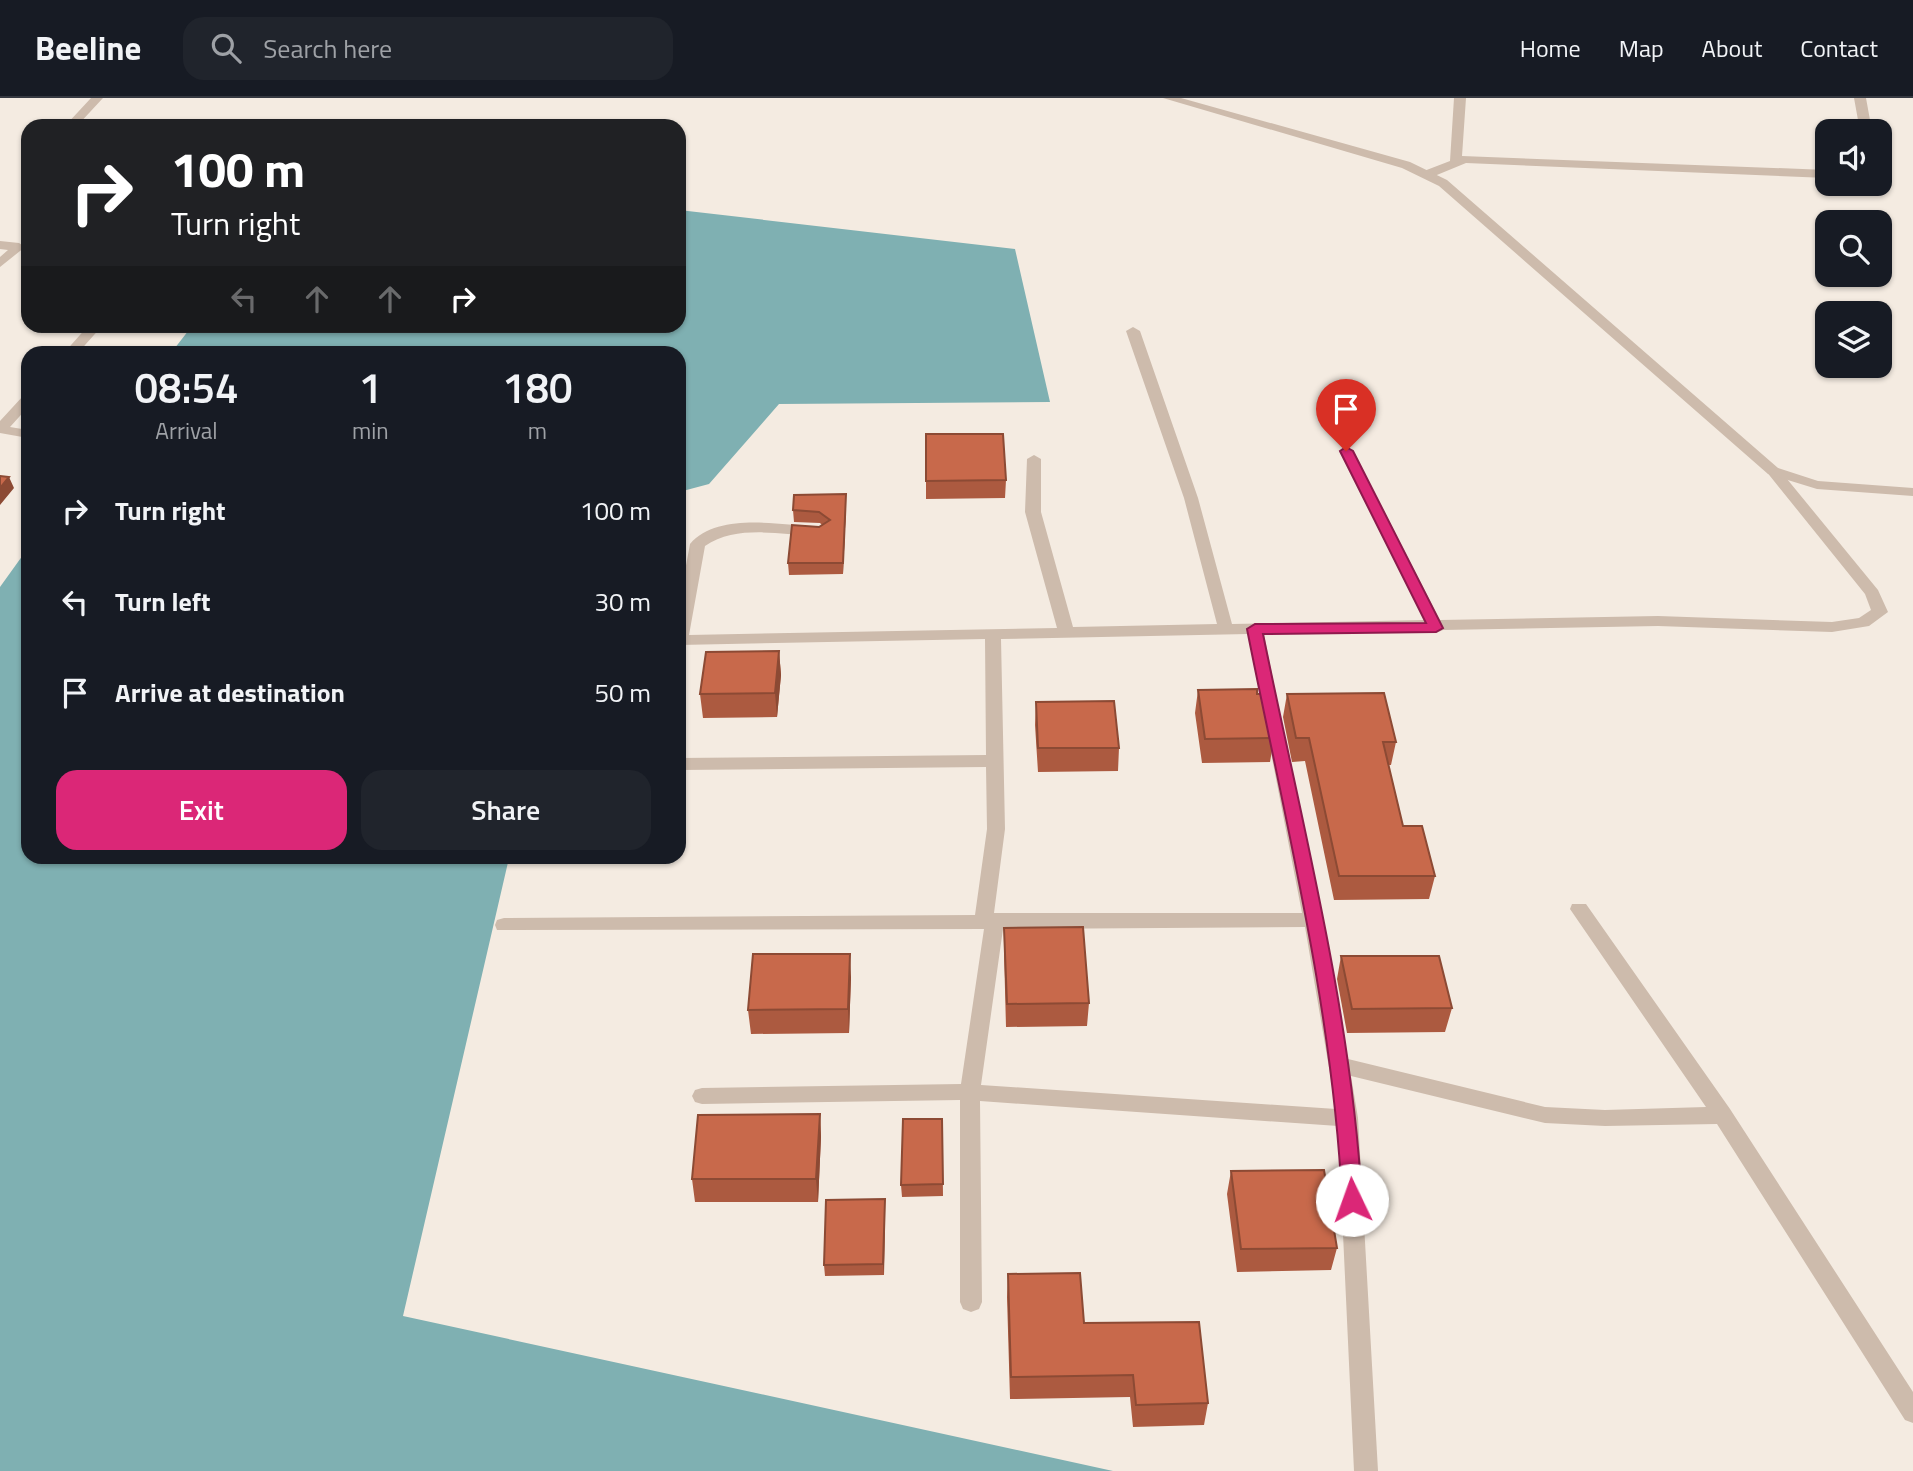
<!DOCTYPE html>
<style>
body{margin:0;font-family:"Titillium Web",sans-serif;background:#20242c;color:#f1f3f6;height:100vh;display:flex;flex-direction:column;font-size:26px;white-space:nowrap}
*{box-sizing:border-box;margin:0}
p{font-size:23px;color:#9ea1a6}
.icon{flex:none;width:38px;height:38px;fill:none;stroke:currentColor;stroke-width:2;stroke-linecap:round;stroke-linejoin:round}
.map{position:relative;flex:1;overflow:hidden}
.drawer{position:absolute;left:21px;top:248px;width:665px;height:518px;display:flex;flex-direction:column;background:#171b24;border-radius:21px;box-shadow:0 2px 5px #0004}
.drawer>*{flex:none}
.guide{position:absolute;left:21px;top:21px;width:665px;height:214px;border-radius:21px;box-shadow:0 2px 5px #0004;background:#202124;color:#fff;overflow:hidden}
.controls{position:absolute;left:1815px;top:21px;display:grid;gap:14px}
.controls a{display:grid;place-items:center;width:77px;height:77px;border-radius:14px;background:#171b24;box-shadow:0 2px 5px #0004;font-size:35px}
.pin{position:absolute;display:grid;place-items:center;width:60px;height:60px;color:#fff;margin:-72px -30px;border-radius:50% 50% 50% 0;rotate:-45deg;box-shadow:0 0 7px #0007}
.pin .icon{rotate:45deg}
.me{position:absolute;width:77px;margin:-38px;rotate:357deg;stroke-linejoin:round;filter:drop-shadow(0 0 5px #0008)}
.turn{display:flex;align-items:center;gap:24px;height:147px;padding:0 35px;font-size:32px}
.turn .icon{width:91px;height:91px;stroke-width:2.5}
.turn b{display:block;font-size:49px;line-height:60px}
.lanes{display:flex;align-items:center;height:66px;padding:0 35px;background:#0003;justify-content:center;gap:35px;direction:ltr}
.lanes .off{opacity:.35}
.eta{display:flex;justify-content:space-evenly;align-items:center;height:119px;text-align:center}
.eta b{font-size:42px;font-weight:600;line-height:49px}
.action{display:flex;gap:14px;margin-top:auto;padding:14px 35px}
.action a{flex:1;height:80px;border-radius:21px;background:#db2777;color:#fff;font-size:28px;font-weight:600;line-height:80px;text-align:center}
.action a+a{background:#20242c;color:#f1f3f6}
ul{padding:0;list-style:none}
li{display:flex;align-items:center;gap:21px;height:91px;padding:0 35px}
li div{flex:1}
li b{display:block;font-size:26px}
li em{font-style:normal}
header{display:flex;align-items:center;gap:42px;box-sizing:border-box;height:98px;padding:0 35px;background:#171b24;border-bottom:2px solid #363941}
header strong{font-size:33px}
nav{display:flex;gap:38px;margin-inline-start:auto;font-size:24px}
.search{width:490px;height:63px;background:#20242c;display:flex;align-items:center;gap:18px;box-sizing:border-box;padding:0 24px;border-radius:21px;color:#9ea1a6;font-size:26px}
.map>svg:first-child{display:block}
.water{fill:#7fb0b2}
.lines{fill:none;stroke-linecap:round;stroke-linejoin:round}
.minor{fill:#cdbbac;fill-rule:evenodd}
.tertiary{fill:#cdbbac;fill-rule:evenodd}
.wall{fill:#ac5a40}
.shaded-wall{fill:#8c4a34}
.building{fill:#c8694b;stroke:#8c4a34;stroke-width:2}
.route{fill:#db2777;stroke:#8e194d;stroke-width:2}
</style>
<header>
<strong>Beeline</strong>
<div class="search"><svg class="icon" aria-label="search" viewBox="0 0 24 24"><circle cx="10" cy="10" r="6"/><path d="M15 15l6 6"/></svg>Search here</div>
<nav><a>Home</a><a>Map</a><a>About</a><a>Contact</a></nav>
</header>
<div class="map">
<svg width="1913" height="1373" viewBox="0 0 1913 1373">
<rect width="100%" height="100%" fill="#f4ebe1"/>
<path class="water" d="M679,112L1015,151L1050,304L779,306L709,386L679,394V256L171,255L192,228H679Z
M28,450V760H509L403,1218L1113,1373H0V489Z"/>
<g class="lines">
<path class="minor" d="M91,0H103L77,28H65Z
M1454,0H1466L1462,58L1827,72V80L1466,65L1432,79H1424V73L1450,63Z
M1854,0H1866L1872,33H1860Z
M0,143L19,145L25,149L0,169V159L8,152L0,151Z
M88,228H102L77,256H63Z
M1133,229L1140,233L1198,400L1232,526L1424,522L1339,353L1346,349L1353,353L1440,522L1658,518L1832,524L1859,520L1871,512L1865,496L1766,373L1773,369L1778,370L1878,492L1888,514L1869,528L1832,534L1658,528L1443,532L1436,535L1430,533L1264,536L1348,961L1545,1009L1605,1012L1706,1009L1570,811L1572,806H1586L1730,1011L1913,1294V1325L1905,1322L1717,1026L1605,1028L1545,1025L1351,978L1358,1020L1378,1373H1354L1338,1028L980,1003L982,1204L979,1211L971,1214L963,1211L960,1204V1002L702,1006L695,1004L692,998L695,992L702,990L961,986L984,831L497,832L495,827L497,822L504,820L975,817L987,731L986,669L679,672V660L986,657L985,541L679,547V505L690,446C718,414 777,427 813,428L821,433L813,438C778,436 736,427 705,448L689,537L1057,530L1025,414L1027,361L1034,357L1041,361V414L1073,529L1217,526L1184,400L1126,233ZM1248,536L1302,815H994L1005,731L1001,541ZM1305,829L1336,1011L981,987L1003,831Z
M28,297V309L10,329L28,332V340L0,335V323L23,298Z"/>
<path class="tertiary" d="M1163,0H1181L1410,64L1447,82L1778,370L1818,383L1913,390V398L1817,391L1768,376L1439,88L1402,70Z"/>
</g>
<path class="wall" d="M926,336L1006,382L1005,400L926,401Z
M846,408L843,476L789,477L788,465L819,429L822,427L820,425L794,424L793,412Z
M779,553L781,577L777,619L703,620L700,596Z
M1198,592L1257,596L1274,640L1270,664L1202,665L1195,615Z
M1287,596L1396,644L1391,667H1388L1403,728L1435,778L1429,801L1334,802L1305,663L1292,664L1283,619Z
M1036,604L1119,650L1118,673L1038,674L1035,627Z
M1004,830L1089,905L1087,928L1006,929L1004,854Z
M1341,858L1452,910L1445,934L1347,935L1337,881Z
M851,879L849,935L751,936L748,912Z
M820,1016L821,1039L818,1104H695L692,1081Z
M942,1021L943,1098L902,1099L901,1087Z
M1231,1073L1337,1150L1331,1172L1237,1174L1227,1096Z
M885,1101L884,1177L825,1178L824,1167Z
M1008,1176L1208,1305L1204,1327L1133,1329L1130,1299L1010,1301L1007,1199Z"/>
<path class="shaded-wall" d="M9,379L14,390L0,407V390Z
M846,396V408L843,476V465Z
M779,553L781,577L777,619L775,595Z
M850,856L851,879L849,935L848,911Z
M820,1016L821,1039L818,1104L816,1081Z
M885,1101V1112L884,1177L883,1166Z"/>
<path class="building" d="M926,336H1003L1006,382L926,383Z
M0,378L9,379L0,390Z
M846,396L843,465H788L792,427L819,429L830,422L819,414L793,412L794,397Z
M779,553L775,595L700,596L706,554Z
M1257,591V596H1265L1274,640L1205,641L1198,592Z
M1384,595L1396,644H1383L1403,728H1422L1435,778H1339L1309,640H1296L1287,596Z
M1114,603L1119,650H1038L1036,604Z
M1083,829L1089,905L1007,906L1004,830Z
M753,856H850L848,911L748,912Z
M1341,858H1439L1452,910L1352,911Z
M820,1016L816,1081H692L698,1017Z
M903,1021H942L943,1086L901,1087Z
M1324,1072L1337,1150L1241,1151L1231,1073Z
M885,1101L883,1166L824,1167L826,1102Z
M1080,1175L1084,1225L1199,1224L1208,1305L1136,1307L1133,1277L1011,1279L1008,1176Z"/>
<path class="route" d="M1346,349L1353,353L1443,530L1436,534L1263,536C1301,722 1351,911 1362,1102L1359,1107H1345L1342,1102C1333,910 1284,719 1247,531L1255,526L1426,525L1340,353Z"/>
</svg>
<div class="controls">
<a><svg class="icon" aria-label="sound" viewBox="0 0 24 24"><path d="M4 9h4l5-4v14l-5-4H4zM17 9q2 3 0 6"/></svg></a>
<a><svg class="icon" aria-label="search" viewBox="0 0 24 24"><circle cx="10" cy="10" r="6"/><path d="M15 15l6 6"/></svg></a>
<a><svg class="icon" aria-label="layers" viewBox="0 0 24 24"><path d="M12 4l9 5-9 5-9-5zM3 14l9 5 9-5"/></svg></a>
</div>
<div class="pin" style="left:1346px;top:353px;background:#d93025"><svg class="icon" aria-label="arrive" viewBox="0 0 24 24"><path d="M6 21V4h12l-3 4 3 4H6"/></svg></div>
<svg class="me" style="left:1352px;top:1102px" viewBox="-20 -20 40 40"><circle r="19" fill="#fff"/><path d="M0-13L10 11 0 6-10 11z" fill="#db2777"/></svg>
<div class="guide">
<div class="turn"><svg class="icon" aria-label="right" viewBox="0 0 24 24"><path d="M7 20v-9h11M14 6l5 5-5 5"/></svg><div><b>100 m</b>Turn right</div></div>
<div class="lanes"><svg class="icon off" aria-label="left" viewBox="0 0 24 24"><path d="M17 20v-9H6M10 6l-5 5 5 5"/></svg><svg class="icon off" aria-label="ahead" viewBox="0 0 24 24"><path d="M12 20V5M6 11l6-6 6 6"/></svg><svg class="icon off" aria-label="ahead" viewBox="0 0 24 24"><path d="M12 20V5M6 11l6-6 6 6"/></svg><svg class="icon" aria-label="right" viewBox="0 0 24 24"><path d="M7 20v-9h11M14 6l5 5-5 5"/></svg></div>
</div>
<section class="drawer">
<div class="eta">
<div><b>08:54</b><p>Arrival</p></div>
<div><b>1</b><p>min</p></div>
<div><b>180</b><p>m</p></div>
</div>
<ul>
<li><svg class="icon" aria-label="right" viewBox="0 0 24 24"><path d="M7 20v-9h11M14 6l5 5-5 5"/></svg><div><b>Turn right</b></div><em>100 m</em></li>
<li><svg class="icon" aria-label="left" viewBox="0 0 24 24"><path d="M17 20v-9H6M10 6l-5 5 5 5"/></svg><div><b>Turn left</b></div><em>30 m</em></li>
<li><svg class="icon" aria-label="arrive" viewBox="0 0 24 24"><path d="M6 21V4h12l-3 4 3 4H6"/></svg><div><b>Arrive at destination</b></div><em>50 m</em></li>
</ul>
<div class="action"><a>Exit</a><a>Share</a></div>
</section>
</div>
